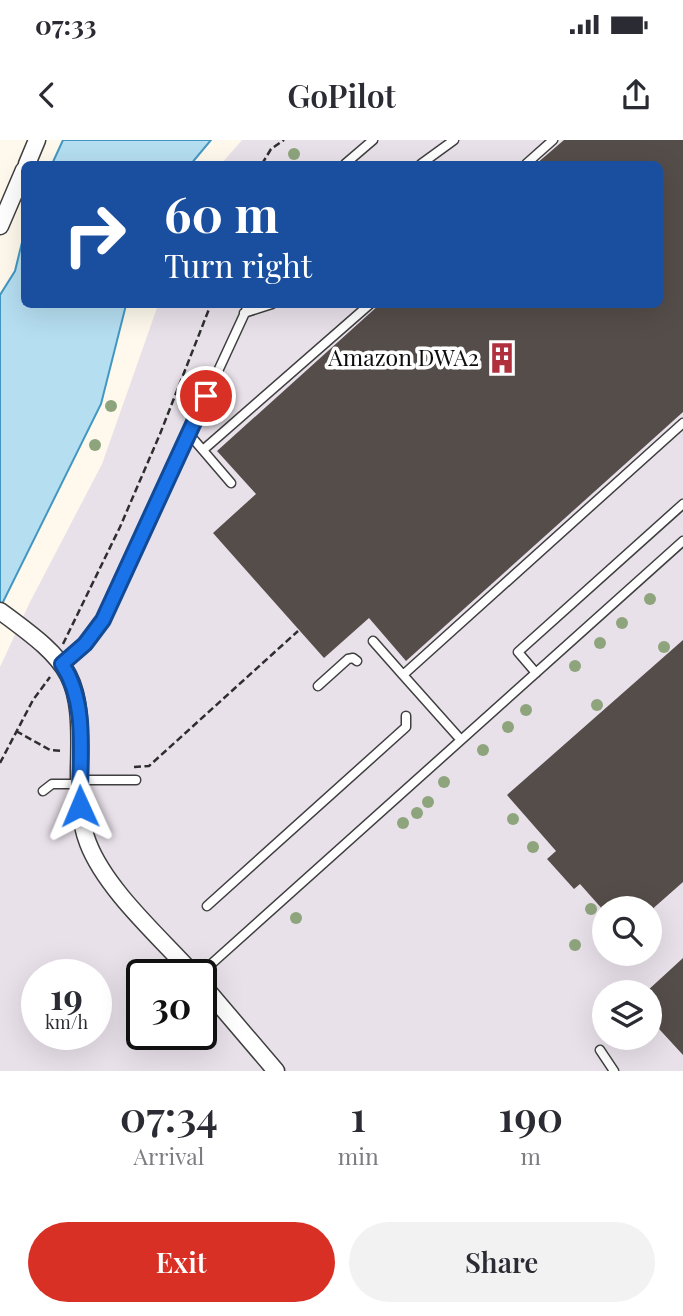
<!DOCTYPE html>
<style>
body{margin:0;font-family:"Playfair Display",serif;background:#f2f2f3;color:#2b2b33;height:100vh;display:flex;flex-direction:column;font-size:26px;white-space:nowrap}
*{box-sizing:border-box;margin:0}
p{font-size:23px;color:#7c7c81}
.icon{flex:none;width:38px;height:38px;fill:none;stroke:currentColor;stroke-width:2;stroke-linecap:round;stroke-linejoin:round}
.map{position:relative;height:931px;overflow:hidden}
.sheet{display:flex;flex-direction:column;background:#fff;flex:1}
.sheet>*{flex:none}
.hud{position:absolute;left:21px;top:21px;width:642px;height:147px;border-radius:10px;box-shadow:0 7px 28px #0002;background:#1a4fa0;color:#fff;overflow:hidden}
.buttons{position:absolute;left:592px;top:756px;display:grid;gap:14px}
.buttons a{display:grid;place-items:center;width:70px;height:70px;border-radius:50%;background:#fff;box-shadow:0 7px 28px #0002;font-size:35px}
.speed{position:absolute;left:21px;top:819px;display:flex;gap:14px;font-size:35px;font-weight:700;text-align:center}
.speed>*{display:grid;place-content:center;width:91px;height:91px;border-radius:50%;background:#fff;box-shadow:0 7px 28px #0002;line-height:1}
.speed small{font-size:18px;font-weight:400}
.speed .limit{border:4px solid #111;border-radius:10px;background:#fff;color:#111}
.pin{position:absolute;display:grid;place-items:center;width:60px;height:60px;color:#fff;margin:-30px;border:4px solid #fff;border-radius:50%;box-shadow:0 2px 7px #0007}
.me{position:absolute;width:77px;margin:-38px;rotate:359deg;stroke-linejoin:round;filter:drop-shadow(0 0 5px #0008)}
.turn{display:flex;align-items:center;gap:24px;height:147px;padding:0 28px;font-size:32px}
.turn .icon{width:91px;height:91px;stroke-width:2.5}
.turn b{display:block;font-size:49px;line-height:60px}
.eta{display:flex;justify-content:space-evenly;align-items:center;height:119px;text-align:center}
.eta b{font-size:42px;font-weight:600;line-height:49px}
.primary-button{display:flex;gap:14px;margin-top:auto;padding:14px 28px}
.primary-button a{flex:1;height:80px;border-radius:42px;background:#d93025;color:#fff;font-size:28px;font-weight:600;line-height:80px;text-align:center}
.primary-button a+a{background:#f2f2f3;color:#2b2b33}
.status{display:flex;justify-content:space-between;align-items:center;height:49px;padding:0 35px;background:#fff;direction:ltr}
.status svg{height:19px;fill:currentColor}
header{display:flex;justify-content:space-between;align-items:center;height:91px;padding:0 28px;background:#fff;font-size:32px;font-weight:600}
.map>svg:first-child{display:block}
.industrial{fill:#e9e1ea;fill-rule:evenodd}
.water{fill:#b5def1;stroke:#4297c2;stroke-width:2}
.building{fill:#544d49}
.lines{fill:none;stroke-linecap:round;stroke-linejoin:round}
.service-casing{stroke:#3f3f3f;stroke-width:11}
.minor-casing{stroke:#3f3f3f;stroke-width:19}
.path{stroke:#2e2e2e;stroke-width:2.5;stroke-dasharray:7 3.5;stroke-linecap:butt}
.service{stroke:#fff;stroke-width:8}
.minor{stroke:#fff;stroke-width:16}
.tree{fill:#8ea47d}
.route-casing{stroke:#114b97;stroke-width:18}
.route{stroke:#1a73e8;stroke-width:12}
.labels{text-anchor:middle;stroke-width:7;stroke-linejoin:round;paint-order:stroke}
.poi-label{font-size:23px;fill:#0c0c0c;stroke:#fff;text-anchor:end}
</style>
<div class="status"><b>07:33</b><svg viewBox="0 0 49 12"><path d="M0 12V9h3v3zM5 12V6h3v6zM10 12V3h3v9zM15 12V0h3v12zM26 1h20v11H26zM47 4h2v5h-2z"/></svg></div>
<header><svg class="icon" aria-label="back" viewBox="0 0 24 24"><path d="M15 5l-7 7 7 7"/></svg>GoPilot<svg class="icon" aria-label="share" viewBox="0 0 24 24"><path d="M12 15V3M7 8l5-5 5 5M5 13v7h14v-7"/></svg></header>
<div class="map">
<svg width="683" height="931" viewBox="0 0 683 931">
<rect width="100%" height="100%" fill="#fef9ec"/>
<path class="industrial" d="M242,0H683V931H0V527L30,462L102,324L158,165L660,164V24H221ZM604,768H649V814H604ZM37,835H96V894H37ZM142,835H201V894H142ZM604,852H649V898H604Z"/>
<path class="water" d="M63,0H211L191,24H52Z
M24,94V164L126,165L101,264L0,468V155L15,131Z"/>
<path class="building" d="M564,0H683V272L406,521L369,478L324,518L213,393L256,354L217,311L380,164H660V24H536Z
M683,500V742L649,772V768H604V771L580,744L574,749L547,719L556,711L507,655Z
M683,818V915L649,878V852H646Z"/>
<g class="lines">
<defs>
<path id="service" d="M345,24L373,0
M421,24L454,0
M526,24L553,0
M244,173L272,164
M189,294L231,343
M203,310L370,164
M373,501L403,535
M62,524L85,504L103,480L249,164
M536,533L518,512L683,364
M318,546L348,519L353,518L357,521
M461,600L403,535L683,283
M79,640H136
M43,651L52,644H79
M207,766L406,587V576
M199,835L683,401
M600,910L614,931"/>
<path id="minor" d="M27,24L37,0
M0,86L24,30
M0,471C74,525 82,536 79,629C79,654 79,680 88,703C106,750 160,797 194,835
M201,843L276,931"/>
</defs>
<use href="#service" class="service-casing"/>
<use href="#minor" class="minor-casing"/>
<path class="path" d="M262,24L271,9L284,0
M63,504L120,387L160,294L211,164
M16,591L50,610L63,611
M0,623L33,560L50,537
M134,627L149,626L298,491"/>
<use href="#service" class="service"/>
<use href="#minor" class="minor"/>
</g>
<g class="tree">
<circle cx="294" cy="14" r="6"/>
<circle cx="111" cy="266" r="6"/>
<circle cx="95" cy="305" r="6"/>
<circle cx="650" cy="459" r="6"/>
<circle cx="622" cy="483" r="6"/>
<circle cx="600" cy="503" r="6"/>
<circle cx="664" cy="507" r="6"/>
<circle cx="575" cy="526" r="6"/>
<circle cx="597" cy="565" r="6"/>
<circle cx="526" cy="570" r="6"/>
<circle cx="508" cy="587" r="6"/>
<circle cx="483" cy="610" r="6"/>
<circle cx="444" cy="642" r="6"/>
<circle cx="428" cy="662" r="6"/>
<circle cx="417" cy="673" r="6"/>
<circle cx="513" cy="679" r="6"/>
<circle cx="403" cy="683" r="6"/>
<circle cx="533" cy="707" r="6"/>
<circle cx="591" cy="769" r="6"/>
<circle cx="296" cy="778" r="6"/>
<circle cx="575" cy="805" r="6"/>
</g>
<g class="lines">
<defs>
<path id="route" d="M80,666C79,619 89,565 62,524L85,504L103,480L206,256"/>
</defs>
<use href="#route" class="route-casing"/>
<use href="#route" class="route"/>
</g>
<defs>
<symbol id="building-bare" viewBox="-9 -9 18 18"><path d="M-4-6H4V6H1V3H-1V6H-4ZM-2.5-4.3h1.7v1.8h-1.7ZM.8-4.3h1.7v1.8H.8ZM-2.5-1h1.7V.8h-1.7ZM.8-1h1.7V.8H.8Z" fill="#b0303e" stroke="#fff" stroke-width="2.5" paint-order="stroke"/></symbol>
</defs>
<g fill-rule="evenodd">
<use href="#building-bare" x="480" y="196" width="44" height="44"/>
</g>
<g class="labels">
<g class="poi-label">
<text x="479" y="226">Amazon DWA2</text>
</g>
</g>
</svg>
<div class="buttons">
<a><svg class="icon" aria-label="search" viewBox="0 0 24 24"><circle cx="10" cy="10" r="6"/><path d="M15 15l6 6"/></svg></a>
<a><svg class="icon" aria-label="layers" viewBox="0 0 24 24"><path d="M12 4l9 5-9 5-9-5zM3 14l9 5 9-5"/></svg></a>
</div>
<div class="speed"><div>19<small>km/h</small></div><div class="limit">30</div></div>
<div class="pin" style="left:206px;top:256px;background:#d93025"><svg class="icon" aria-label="arrive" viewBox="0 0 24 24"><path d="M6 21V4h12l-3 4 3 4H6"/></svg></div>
<svg class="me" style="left:80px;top:666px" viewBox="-20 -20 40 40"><path d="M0-17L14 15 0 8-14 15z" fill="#1a73e8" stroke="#fff" stroke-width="4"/></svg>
<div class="hud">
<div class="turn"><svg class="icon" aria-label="right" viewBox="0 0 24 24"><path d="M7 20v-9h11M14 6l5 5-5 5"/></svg><div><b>60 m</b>Turn right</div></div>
</div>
</div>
<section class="sheet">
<div class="eta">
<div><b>07:34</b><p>Arrival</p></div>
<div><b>1</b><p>min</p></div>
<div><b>190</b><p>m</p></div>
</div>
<div class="primary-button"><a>Exit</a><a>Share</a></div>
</section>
